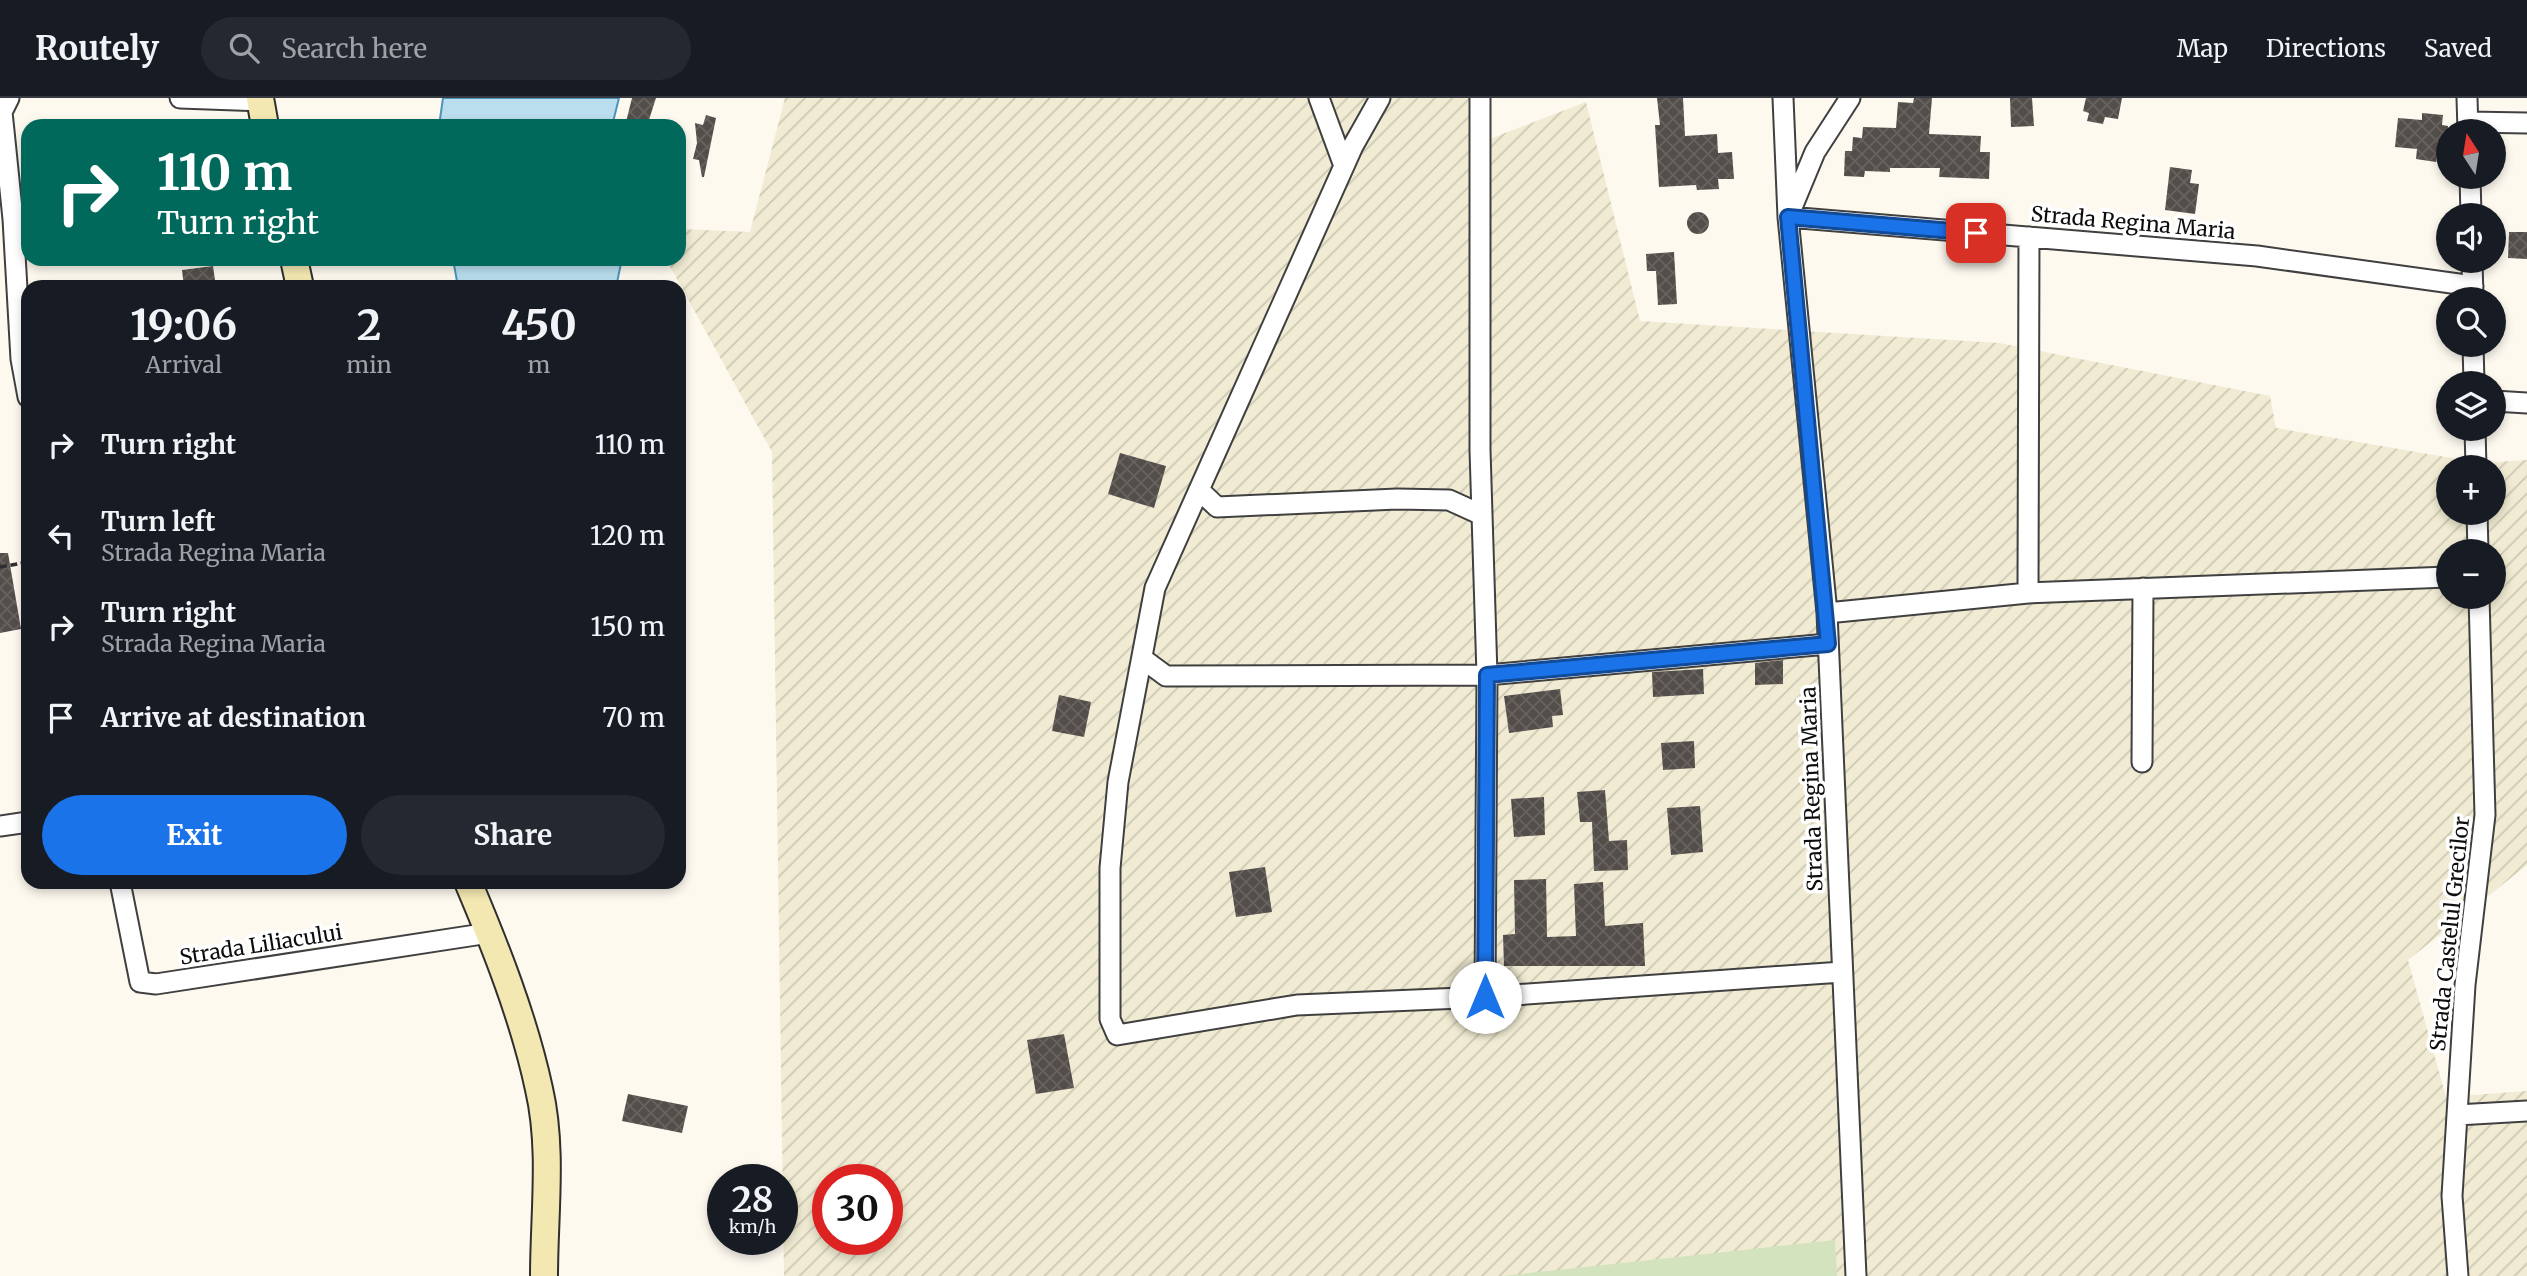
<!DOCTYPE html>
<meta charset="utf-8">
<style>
body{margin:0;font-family:Merriweather,serif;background:#242831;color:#f1f3f6;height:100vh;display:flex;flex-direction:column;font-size:26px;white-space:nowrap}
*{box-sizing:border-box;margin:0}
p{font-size:23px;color:#9ea1a6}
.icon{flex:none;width:38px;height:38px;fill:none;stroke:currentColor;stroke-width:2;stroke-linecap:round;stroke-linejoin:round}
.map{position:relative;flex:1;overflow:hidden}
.details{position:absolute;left:21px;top:182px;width:665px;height:609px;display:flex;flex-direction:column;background:#171b24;border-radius:21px;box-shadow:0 4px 10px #0003}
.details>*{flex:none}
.guide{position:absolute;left:21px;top:21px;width:665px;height:147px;border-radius:21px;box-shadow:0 4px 10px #0003;background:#00695c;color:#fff;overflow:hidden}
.needle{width:46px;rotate:348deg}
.controls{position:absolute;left:2436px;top:21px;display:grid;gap:14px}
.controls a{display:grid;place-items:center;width:70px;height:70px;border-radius:50%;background:#171b24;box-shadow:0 4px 10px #0003;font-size:35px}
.speed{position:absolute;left:707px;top:1066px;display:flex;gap:14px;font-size:35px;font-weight:700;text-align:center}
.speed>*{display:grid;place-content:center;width:91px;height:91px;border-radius:50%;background:#171b24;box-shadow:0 4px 10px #0003;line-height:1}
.speed small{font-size:18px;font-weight:400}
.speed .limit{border:10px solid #d22;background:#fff;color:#111}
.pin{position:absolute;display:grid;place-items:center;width:60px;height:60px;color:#fff;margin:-30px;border-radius:14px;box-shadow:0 4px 10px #0006}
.me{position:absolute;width:77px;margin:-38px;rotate:0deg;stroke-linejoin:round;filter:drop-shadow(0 0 5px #0008)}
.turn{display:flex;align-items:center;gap:24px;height:147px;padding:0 21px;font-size:32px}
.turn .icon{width:91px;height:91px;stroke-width:2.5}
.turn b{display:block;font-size:49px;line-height:60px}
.eta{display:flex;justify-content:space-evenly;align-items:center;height:119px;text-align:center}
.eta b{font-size:42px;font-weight:700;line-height:49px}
.button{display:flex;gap:14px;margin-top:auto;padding:14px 21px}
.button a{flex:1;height:80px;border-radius:42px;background:#1a73e8;color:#fff;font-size:28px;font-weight:700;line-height:80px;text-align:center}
.button a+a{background:#242831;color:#f1f3f6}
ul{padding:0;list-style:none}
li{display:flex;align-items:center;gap:21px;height:91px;padding:0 21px}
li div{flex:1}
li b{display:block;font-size:26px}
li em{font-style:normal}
header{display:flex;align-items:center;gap:42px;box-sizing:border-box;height:98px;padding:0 35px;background:#171b24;border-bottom:2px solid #363941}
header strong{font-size:33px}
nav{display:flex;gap:38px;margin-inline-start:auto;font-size:24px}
.search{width:490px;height:63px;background:#242831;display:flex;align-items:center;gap:18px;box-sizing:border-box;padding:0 24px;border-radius:38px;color:#9ea1a6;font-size:26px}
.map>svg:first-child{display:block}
.farmland{fill:url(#farmland-furrows);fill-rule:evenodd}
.grass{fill:#d3e3bd}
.water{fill:#badeee;stroke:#4b96bb;stroke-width:2}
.building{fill:url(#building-cross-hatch)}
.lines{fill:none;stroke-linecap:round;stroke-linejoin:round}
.street-casing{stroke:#404040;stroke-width:23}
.secondary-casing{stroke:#2f2f2f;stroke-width:30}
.path{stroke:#2f2f2f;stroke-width:3.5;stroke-dasharray:7 3.5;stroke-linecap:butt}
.street{stroke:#fff;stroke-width:19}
.secondary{stroke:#f4e8b2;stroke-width:26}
.route-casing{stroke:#114b97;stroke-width:18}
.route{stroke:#1a73e8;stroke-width:12}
.labels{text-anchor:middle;stroke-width:7;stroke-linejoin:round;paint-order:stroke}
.street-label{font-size:21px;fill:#0d0d0d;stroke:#fff}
</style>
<header>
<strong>Routely</strong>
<div class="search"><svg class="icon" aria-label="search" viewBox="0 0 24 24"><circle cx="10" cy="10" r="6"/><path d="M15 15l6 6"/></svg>Search here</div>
<nav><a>Map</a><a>Directions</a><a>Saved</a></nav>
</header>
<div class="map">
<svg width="2527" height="1178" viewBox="0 0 2527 1178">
<defs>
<pattern id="farmland-furrows" width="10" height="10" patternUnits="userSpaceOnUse" patternTransform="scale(1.75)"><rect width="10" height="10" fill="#f0ebd2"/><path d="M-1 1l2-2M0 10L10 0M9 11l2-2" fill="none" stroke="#cdc8b3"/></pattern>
<pattern id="building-cross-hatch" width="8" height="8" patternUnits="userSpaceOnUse" patternTransform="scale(1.75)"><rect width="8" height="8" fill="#544e4b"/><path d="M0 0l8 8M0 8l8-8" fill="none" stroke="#686360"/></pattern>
</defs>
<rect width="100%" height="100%" fill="#fdf9ef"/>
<path class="farmland" d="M785,0H1478L1474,47L1586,4L1640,223L1999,245L2270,298L2276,330L2481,365L2527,362V767L2408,862L2446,999L2527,993V1178H784L772,354L666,161H679V131L750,134ZM2448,369H2494V415H2448ZM2448,453H2494V499H2448ZM828,1082H887V1141H828Z"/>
<path class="grass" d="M1835,1142L1837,1178H1502Z"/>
<path class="water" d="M443,0H619L612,28H439Z
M453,161H622L616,189H458Z"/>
<path class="building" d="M632,0H656L647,28H625Z
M1657,0H1683L1685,38L1717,36L1718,55L1732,54L1734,81H1718L1719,91L1697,92L1696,87L1659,89L1655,27H1660Z
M1914,0H1932L1929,36L1981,38L1980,54H1990L1989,81L1939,79L1940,70H1890V74L1865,73L1864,79L1844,78L1845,53H1852L1853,39L1862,40L1863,29L1896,30L1898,4L1913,5Z
M2010,0H2032L2034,28L2011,29Z
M2086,0H2122L2118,21L2105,19L2103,26L2087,23L2089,15L2083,13Z
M2422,15L2443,17L2442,27L2448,28V47L2438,46L2436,64L2416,61L2417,51L2395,49L2398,20L2422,22Z
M706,17L716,20L704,79H702L699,62L693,61L697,45L695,25L703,27Z
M2170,69L2192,72L2190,85L2199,86L2195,116L2165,112Z
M1687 125a11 11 0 1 1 22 0a11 11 0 1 1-22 0Z
M2509,134H2527V161L2508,160Z
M1674,154L1677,206L1658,207L1656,173H1647L1646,156Z
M213,168L216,189H184L182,172Z
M1120,355L1166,368L1154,410L1108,396Z
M0,455H8L21,531L0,535Z
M1783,562V586L1755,587V565Z
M1703,571L1704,596L1653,599L1652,574Z
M1560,591L1563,617L1552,618L1553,629L1509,635L1504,598Z
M1059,597L1091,604L1084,639L1052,633Z
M1694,643L1695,670L1663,672L1661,645Z
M1605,692L1609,743L1627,742L1628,772L1594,773L1592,724H1580L1577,694Z
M1544,699L1545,737L1514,739L1511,701Z
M1700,708L1703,754L1671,757L1667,710Z
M1265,769L1272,814L1236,819L1229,774Z
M1546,781L1547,839L1576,838L1574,786L1603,784L1605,828L1643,825L1645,868H1504L1503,837L1515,836L1514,782Z
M1064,936L1074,990L1036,996L1027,942Z
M628,996L688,1008L682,1035L622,1023Z"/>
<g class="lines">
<defs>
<path id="street" d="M9,0L2,14L4,33L13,121L21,261L28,299
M180,0L260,3
M1319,0L1344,68
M1380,0L1353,48L1155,490L1118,684L1110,770V921L1117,937L1297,907L1485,899L1842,874
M1480,0V352L1487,577L1485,899
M1783,0L1788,119L2257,158L2473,188
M1850,0L1815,54L1788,119L1827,515L1856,1178
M2467,0L2468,33
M2468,24L2527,25
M2470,79L2471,117
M2472,163L2473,200
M2473,247L2474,285
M2494,303L2527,305
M2475,331L2476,369
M1199,392L1217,409L1397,401L1449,402L1482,417
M2477,415L2478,453
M2028,495L2448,479
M1827,515L2028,495L2029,139
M1143,561L1166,578L1487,577L1828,546
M2142,664L2143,490
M0,728L28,724
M120,784L140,884L156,886L489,835
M2457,1017L2527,1013
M2458,1178L2452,1098L2465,887L2485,717L2479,499"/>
<path id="secondary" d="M260,0L265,28
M294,161L300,189
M468,784C496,850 524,921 539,991C553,1051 544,1117 544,1178"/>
</defs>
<use href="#street" class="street-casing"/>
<use href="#secondary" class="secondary-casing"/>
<path class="path" d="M0,469L28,464"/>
<use href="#street" class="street"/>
<use href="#secondary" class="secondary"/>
</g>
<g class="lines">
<defs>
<path id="route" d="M1485,899L1487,577L1828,546L1788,119L1976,135"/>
</defs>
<use href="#route" class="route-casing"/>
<use href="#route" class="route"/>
</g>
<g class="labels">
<g class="street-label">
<text transform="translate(2133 125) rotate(5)" y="7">Strada Regina Maria</text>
<text transform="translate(1812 691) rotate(-92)" y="7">Strada Regina Maria</text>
<text transform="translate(2450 836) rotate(-84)" y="7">Strada Castelul Grecilor</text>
<text transform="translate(261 847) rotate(-9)" y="7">Strada Liliacului</text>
</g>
</g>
</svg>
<div class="controls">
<a><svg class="needle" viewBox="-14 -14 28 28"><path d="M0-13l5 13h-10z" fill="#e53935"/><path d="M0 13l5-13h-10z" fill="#9ea1a6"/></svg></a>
<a><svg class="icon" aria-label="sound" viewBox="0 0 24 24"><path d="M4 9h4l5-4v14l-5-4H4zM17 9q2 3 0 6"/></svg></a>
<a><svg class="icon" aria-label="search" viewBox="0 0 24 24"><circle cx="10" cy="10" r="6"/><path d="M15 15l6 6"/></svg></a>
<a><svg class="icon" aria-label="layers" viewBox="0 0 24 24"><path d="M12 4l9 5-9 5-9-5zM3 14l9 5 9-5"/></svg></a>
<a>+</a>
<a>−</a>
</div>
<div class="speed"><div>28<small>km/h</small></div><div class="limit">30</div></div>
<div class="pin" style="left:1976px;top:135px;background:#d93025"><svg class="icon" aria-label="arrive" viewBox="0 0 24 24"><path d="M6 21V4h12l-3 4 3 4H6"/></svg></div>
<svg class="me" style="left:1485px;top:899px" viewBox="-20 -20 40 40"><circle r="19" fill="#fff"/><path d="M0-13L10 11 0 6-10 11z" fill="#1a73e8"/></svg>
<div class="guide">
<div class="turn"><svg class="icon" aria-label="right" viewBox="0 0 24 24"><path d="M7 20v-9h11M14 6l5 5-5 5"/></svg><div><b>110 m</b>Turn right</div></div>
</div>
<section class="details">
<div class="eta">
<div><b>19:06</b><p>Arrival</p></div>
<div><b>2</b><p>min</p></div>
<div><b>450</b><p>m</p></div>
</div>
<ul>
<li><svg class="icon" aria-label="right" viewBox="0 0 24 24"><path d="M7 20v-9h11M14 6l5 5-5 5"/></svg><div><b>Turn right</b></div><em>110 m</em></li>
<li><svg class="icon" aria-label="left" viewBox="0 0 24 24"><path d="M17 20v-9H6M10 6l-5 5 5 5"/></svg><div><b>Turn left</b><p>Strada Regina Maria</p></div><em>120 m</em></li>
<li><svg class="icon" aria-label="right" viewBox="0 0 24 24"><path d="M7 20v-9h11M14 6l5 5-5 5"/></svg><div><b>Turn right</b><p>Strada Regina Maria</p></div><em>150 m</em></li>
<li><svg class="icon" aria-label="arrive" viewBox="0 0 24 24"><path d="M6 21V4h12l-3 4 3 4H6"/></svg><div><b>Arrive at destination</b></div><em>70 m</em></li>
</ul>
<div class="button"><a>Exit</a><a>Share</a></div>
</section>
</div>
